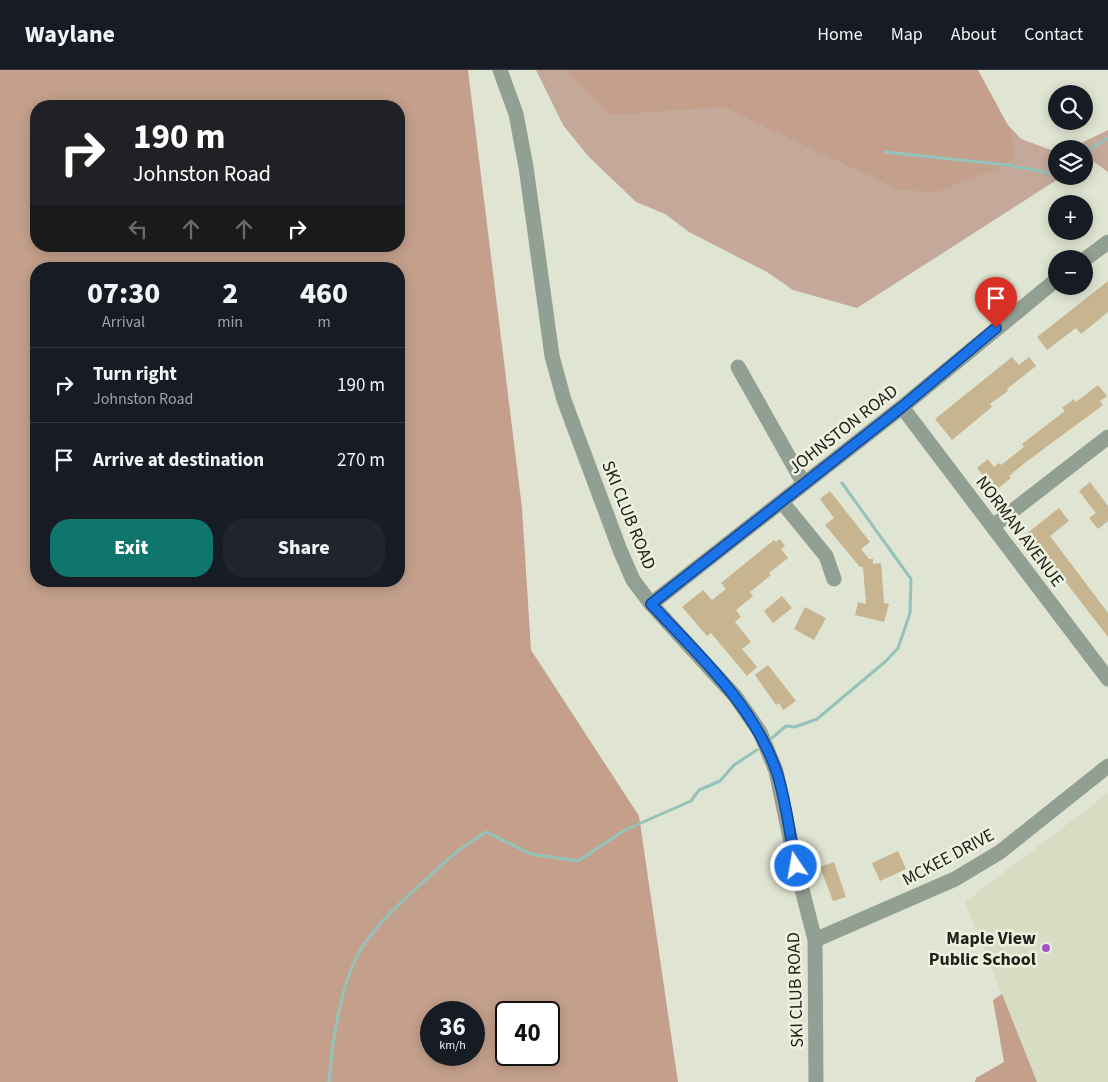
<!DOCTYPE html>
<meta charset="utf-8">
<style>
body{margin:0;font-family:"Source Sans 3",sans-serif;background:#20242c;color:#f1f3f6;height:100vh;display:flex;flex-direction:column;font-size:19px;white-space:nowrap}
*{box-sizing:border-box;margin:0}
p{font-size:16px;color:#9ea1a6}
.icon{flex:none;width:28px;height:28px;fill:none;stroke:currentColor;stroke-width:2;stroke-linecap:round;stroke-linejoin:round}
.map{position:relative;flex:1;overflow:hidden}
.drawer{position:absolute;left:30px;top:192px;width:375px;height:325px;display:flex;flex-direction:column;background:#171b24;border-radius:20px;box-shadow:0 2px 12px #0003}
.drawer>*{flex:none}
.top-card{position:absolute;left:30px;top:30px;width:375px;height:152px;border-radius:20px;box-shadow:0 2px 12px #0003;background:#202124;color:#fff;overflow:hidden}
.tools{position:absolute;left:1048px;top:15px;display:grid;gap:10px}
.tools a{display:grid;place-items:center;width:45px;height:45px;border-radius:50%;background:#171b24;box-shadow:0 2px 12px #0003;font-size:25px}
.speed{position:absolute;left:420px;top:931px;display:flex;gap:10px;font-size:25px;font-weight:700;text-align:center}
.speed>*{display:grid;place-content:center;width:65px;height:65px;border-radius:50%;background:#171b24;box-shadow:0 2px 12px #0003;line-height:1}
.speed small{font-size:12px;font-weight:400}
.speed .limit{border:2px solid #111;border-radius:8px;background:#fff;color:#111}
.pin{position:absolute;display:grid;place-items:center;width:42px;height:42px;color:#fff;margin:-51px -21px;border-radius:50% 50% 50% 0;rotate:-45deg;box-shadow:0 0 5px #0007}
.pin .icon{rotate:45deg}
.me{position:absolute;width:55px;margin:-28px;rotate:348deg;stroke-linejoin:round;filter:drop-shadow(0 0 4px #0008)}
.turn{display:flex;align-items:center;gap:18px;height:105px;padding:0 20px;font-size:22px}
.turn .icon{width:65px;height:65px;stroke-width:2.5}
.turn b{display:block;font-size:35px;line-height:42px}
.lanes{display:flex;align-items:center;height:48px;padding:0 20px;background:#0003;justify-content:center;gap:25px;direction:ltr}
.lanes .off{opacity:.35}
.eta{display:flex;justify-content:space-evenly;align-items:center;height:85px;text-align:center}
.eta b{font-size:30px;font-weight:800;line-height:35px}
.action{display:flex;gap:10px;margin-top:auto;padding:10px 20px}
.action a{flex:1;height:58px;border-radius:20px;background:#0f766e;color:#fff;font-size:20px;font-weight:800;line-height:58px;text-align:center}
.action a+a{background:#20242c;color:#f1f3f6}
ul{padding:0;list-style:none}
li{display:flex;align-items:center;gap:15px;height:75px;padding:0 20px;border-top:1px solid #363941}
li div{flex:1}
li b{display:block;font-size:19px}
li em{font-style:normal}
header{display:flex;align-items:center;gap:30px;box-sizing:border-box;height:70px;padding:0 25px;background:#171b24;border-bottom:1px solid #363941}
header strong{font-size:24px}
nav{display:flex;gap:28px;margin-inline-start:auto;font-size:18px}
.map>svg:first-child{display:block}
.built{fill:#d7ddc3}
.green{fill:#c4a99a}
.forest{fill:#c4a08c;fill-rule:evenodd}
.lines{fill:none;stroke-linecap:round;stroke-linejoin:round}
.stream{stroke:#94c3ba;stroke-width:3}
.building{fill:#c7b592}
.minor{stroke:#929f93;stroke-width:15}
.route-casing{stroke:#114b97;stroke-width:12}
.route{stroke:#1a73e8;stroke-width:9}
.poi-dot{fill:#a156c9;stroke:#edf1df;stroke-width:2}
.labels{text-anchor:middle;stroke-width:5;stroke-linejoin:round;paint-order:stroke}
.street-label{font-size:18px;fill:#21221c;stroke:#edf1df}
.poi-label{font-size:18px;font-weight:bold;fill:#21221c;stroke:#edf1df;text-anchor:end}
</style>
<header>
<strong>Waylane</strong>
<nav><a>Home</a><a>Map</a><a>About</a><a>Contact</a></nav>
</header>
<div class="map">
<svg width="1108" height="1012" viewBox="0 0 1108 1012">
<rect width="100%" height="100%" fill="#e0e4d2"/>
<path class="built" d="M1108,723V1012H1037L965,832Z"/>
<path class="green" d="M536,0H957L1021,69L1051,80H1056V106H1063L857,238L793,220L767,202L689,162L665,144L636,132L588,86L563,55Z
M1108,60V102L1090,89L1084,93V79H1069Z"/>
<path class="forest" d="M0,0H468L522,438L531,580L639,746L678,1012H0ZM36,36H399V176H36ZM36,199H399V511H36ZM431,942H474V985H431ZM506,942H549V985H506Z
M565,0H978L1011,61L1015,86L1006,95L935,123L897,119L723,37L610,45Z
M1002,924L1037,1012H975L976,1008L1004,992L993,930Z"/>
<g class="lines">
<path class="stream" d="M885,82L1008,95L1050,103L1056,99
M1084,83L1108,68
M772,668L786,656L795,657L817,649L886,591L898,578L910,543L911,509L842,413
M329,1012C332,972 341,909 363,876C380,851 401,832 423,812C444,793 461,776 486,762L531,784L578,791L625,760L691,731L699,720L720,711L734,695L757,680"/>
</g>
<path class="building" d="M1108,211V242L1081,264L1076,258L1047,280L1037,267Z
M1012,287L1019,295L1029,287L1036,296L1007,319L1008,321L990,334L992,337L952,370L935,349Z
M1098,315L1107,326L1100,331L1103,335L1026,392L1009,406L1011,408L995,421L977,398L988,389L994,397L999,393L1001,395L1024,377L1022,374L1065,341L1062,338L1074,329L1076,332Z
M1090,412L1108,436V451L1098,459L1089,448L1096,443L1079,421Z
M830,421L870,472L861,479L869,489H873V494L881,493L884,533L889,534L884,552L855,545L858,532L866,534L863,497H860L825,455L834,448L820,429Z
M1059,438L1069,451L1050,466L1108,543V567L1038,476L1036,477L1025,465Z
M780,469L785,476L781,479L788,488L769,503L771,505L750,522L753,526L736,540L741,547L735,552L751,572L742,579L757,597L747,606L711,563L707,566L682,537L703,520L712,530L726,519L721,513L774,470L776,472Z
M782,526L792,538L773,553L764,541Z
M805,537L826,548L814,570L794,559Z
M768,595L796,631L783,640L779,633L776,635L755,605Z
M898,781L906,799L880,811L872,793Z
M834,792L846,827L833,831L820,797Z"/>
<g class="lines">
<path class="minor" d="M500,0L516,44L526,97L552,286L564,330L620,480L633,510L651,534L735,626L760,662L776,701L796,796L815,870L816,1012
M1084,190L1108,172
M738,297L804,414
M902,337L1108,609
M782,432L826,486L834,509
M993,456L1108,367
M651,534L902,337L1056,210
M815,870L955,809L1000,782L1108,696"/>
</g>
<g class="lines">
<defs>
<path id="route" d="M796,796C790,767 786,728 776,700C752,633 698,585 651,534L902,337L996,258"/>
</defs>
<use href="#route" class="route-casing"/>
<use href="#route" class="route"/>
</g>
<circle class="poi-dot" cx="1046" cy="878" r="5"/>
<g class="labels">
<g class="street-label">
<text transform="translate(843 359) rotate(-38)" y="6">JOHNSTON ROAD</text>
<text transform="translate(629 445) rotate(68)" y="6">SKI CLUB ROAD</text>
<text transform="translate(1020 461) rotate(53)" y="6">NORMAN AVENUE</text>
<text transform="translate(948 787) rotate(-28)" y="6">MCKEE DRIVE</text>
<text transform="translate(795 920) rotate(-92)" y="6">SKI CLUB ROAD</text>
</g>
<g class="poi-label">
<text x="1036" y="874">Maple View<tspan x="1036" dy="21">Public School</tspan></text>
</g>
</g>
</svg>
<div class="tools">
<a><svg class="icon" aria-label="search" viewBox="0 0 24 24"><circle cx="10" cy="10" r="6"/><path d="M15 15l6 6"/></svg></a>
<a><svg class="icon" aria-label="layers" viewBox="0 0 24 24"><path d="M12 4l9 5-9 5-9-5zM3 14l9 5 9-5"/></svg></a>
<a>+</a>
<a>−</a>
</div>
<div class="speed"><div>36<small>km/h</small></div><div class="limit">40</div></div>
<div class="pin" style="left:996px;top:258px;background:#d93025"><svg class="icon" aria-label="arrive" viewBox="0 0 24 24"><path d="M6 21V4h12l-3 4 3 4H6"/></svg></div>
<svg class="me" style="left:796px;top:796px" viewBox="-20 -20 40 40"><circle r="17" fill="#1a73e8" stroke="#fff" stroke-width="3"/><path d="M0-11L8 9 0 5-8 9z" fill="#fff"/></svg>
<div class="top-card">
<div class="turn"><svg class="icon" aria-label="right" viewBox="0 0 24 24"><path d="M7 20v-9h11M14 6l5 5-5 5"/></svg><div><b>190 m</b>Johnston Road</div></div>
<div class="lanes"><svg class="icon off" aria-label="left" viewBox="0 0 24 24"><path d="M17 20v-9H6M10 6l-5 5 5 5"/></svg><svg class="icon off" aria-label="ahead" viewBox="0 0 24 24"><path d="M12 20V5M6 11l6-6 6 6"/></svg><svg class="icon off" aria-label="ahead" viewBox="0 0 24 24"><path d="M12 20V5M6 11l6-6 6 6"/></svg><svg class="icon" aria-label="right" viewBox="0 0 24 24"><path d="M7 20v-9h11M14 6l5 5-5 5"/></svg></div>
</div>
<section class="drawer">
<div class="eta">
<div><b>07:30</b><p>Arrival</p></div>
<div><b>2</b><p>min</p></div>
<div><b>460</b><p>m</p></div>
</div>
<ul>
<li><svg class="icon" aria-label="right" viewBox="0 0 24 24"><path d="M7 20v-9h11M14 6l5 5-5 5"/></svg><div><b>Turn right</b><p>Johnston Road</p></div><em>190 m</em></li>
<li><svg class="icon" aria-label="arrive" viewBox="0 0 24 24"><path d="M6 21V4h12l-3 4 3 4H6"/></svg><div><b>Arrive at destination</b></div><em>270 m</em></li>
</ul>
<div class="action"><a>Exit</a><a>Share</a></div>
</section>
</div>
